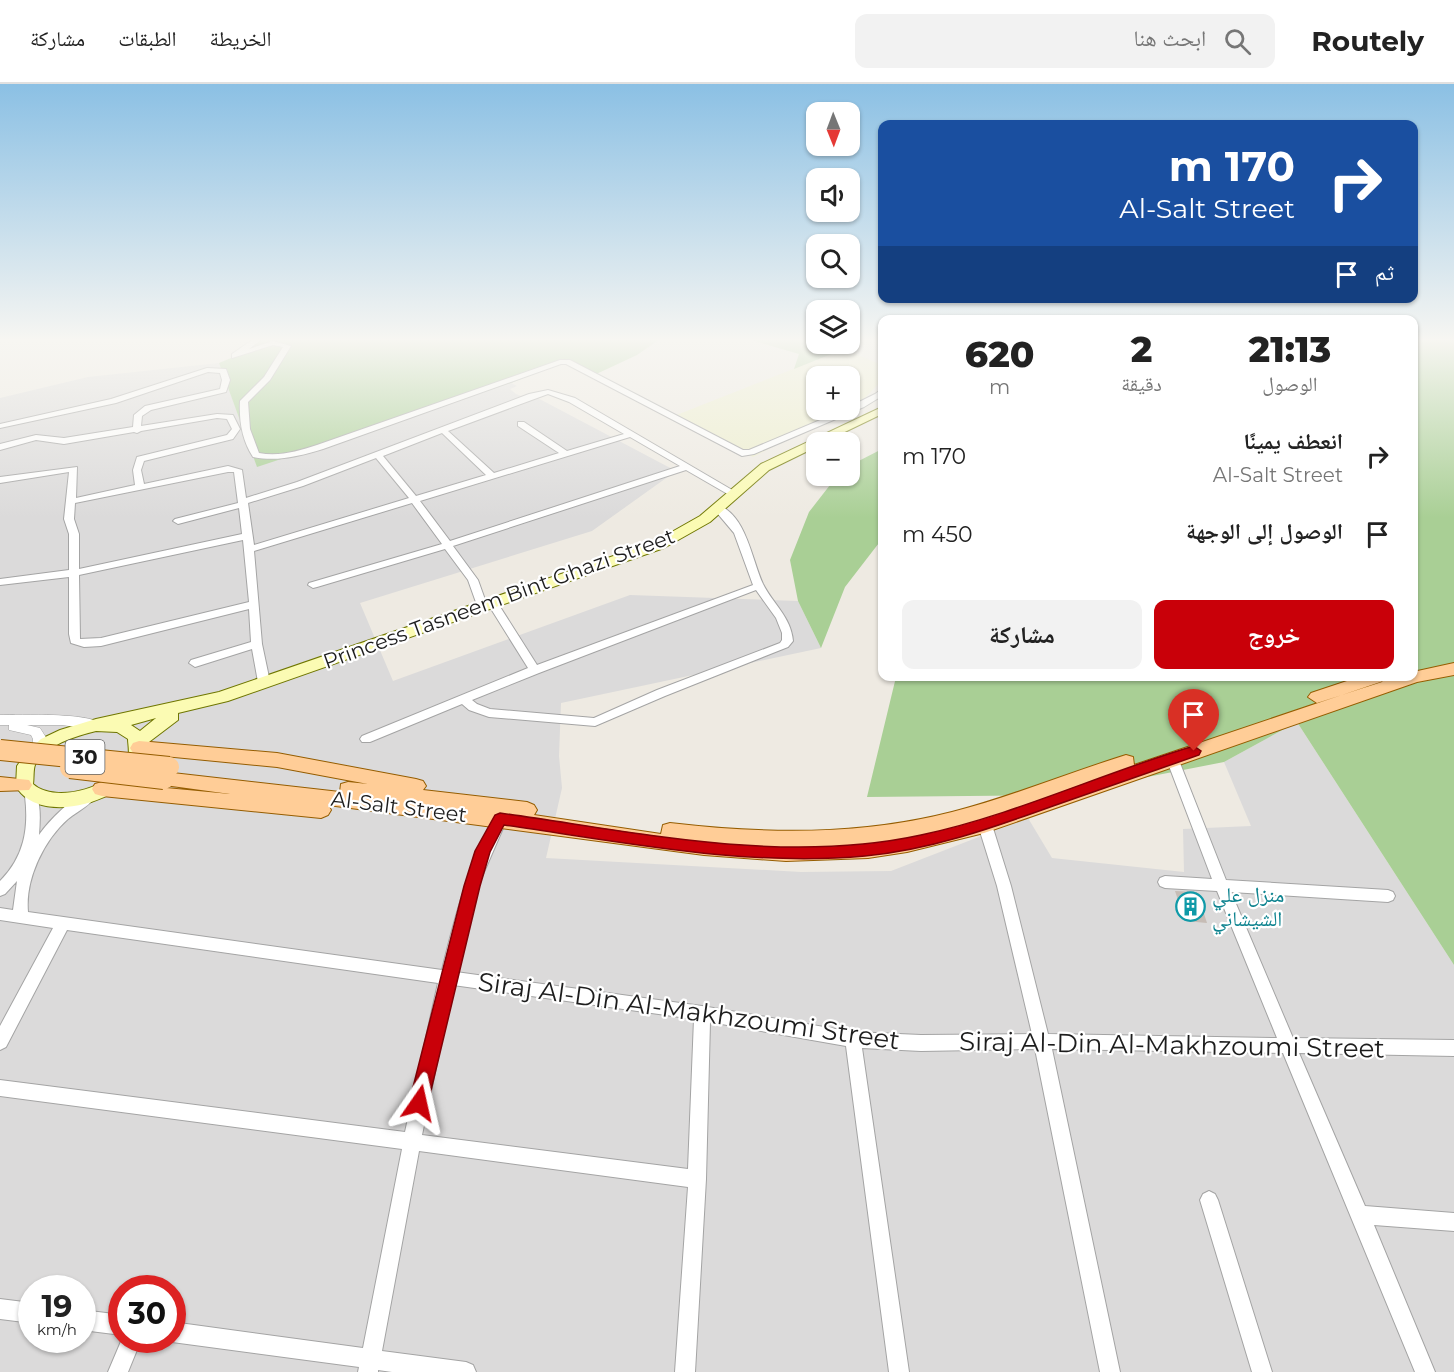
<!DOCTYPE html>
<html lang="ar">
<meta charset="utf-8">
<style>
body{margin:0;font-family:Montserrat,"Noto Naskh Arabic",sans-serif;background:#f2f2f2;color:#222;direction:rtl;height:100vh;display:flex;flex-direction:column;font-size:22px;white-space:nowrap}
*{box-sizing:border-box;margin:0}
p{font-size:20px;color:#767676}
.icon{flex:none;width:33px;height:33px;fill:none;stroke:currentColor;stroke-width:2;stroke-linecap:round;stroke-linejoin:round}
.map{position:relative;flex:1;overflow:hidden;direction:ltr}
.drawer{position:absolute;left:878px;top:231px;width:540px;height:366px;display:flex;flex-direction:column;background:#fff;border-radius:12px;box-shadow:0 2px 4px #0004;direction:rtl}
.drawer>*{flex:none}
.banner{position:absolute;left:878px;top:36px;width:540px;height:183px;border-radius:12px;box-shadow:0 2px 4px #0004;direction:rtl;background:#1a4fa0;color:#fff;overflow:hidden}
.needle{width:39px;rotate:179deg}
.tools{position:absolute;left:806px;top:18px;display:grid;gap:12px}
.tools a{display:grid;place-items:center;width:54px;height:54px;border-radius:12px;background:#fff;box-shadow:0 2px 4px #0004;font-size:30px}
.speed{position:absolute;left:18px;top:1191px;display:flex;gap:12px;font-size:30px;font-weight:700;text-align:center}
.speed>*{display:grid;place-content:center;width:78px;height:78px;border-radius:50%;background:#fff;box-shadow:0 2px 4px #0004;line-height:1}
.speed small{font-size:15px;font-weight:400}
.speed .limit{border:9px solid #d22;background:#fff;color:#111}
.pin{position:absolute;display:grid;place-items:center;width:51px;height:51px;color:#fff;margin:-62px -26px;border-radius:50% 50% 50% 0;rotate:-45deg;box-shadow:0 0 6px #0007}
.pin .icon{rotate:45deg}
.me{position:absolute;width:66px;margin:-33px;rotate:11deg;stroke-linejoin:round;filter:drop-shadow(0 0 4px #0008)}
.turn{display:flex;align-items:center;gap:21px;height:126px;padding:0 24px;font-size:27px}
.turn .icon{width:78px;height:78px;stroke-width:2.5}
.turn b{display:block;font-size:42px;line-height:51px}
.then{display:flex;align-items:center;height:57px;padding:0 24px;background:#0003;gap:12px;font-size:22px}
.eta{display:flex;justify-content:space-evenly;align-items:center;height:102px;text-align:center}
.eta b{font-size:36px;font-weight:800;line-height:42px}
.action{display:flex;gap:12px;margin-top:auto;padding:12px 24px}
.action a{flex:1;height:69px;border-radius:12px;background:#c90009;color:#fff;font-size:24px;font-weight:800;line-height:69px;text-align:center}
.action a+a{background:#f2f2f2;color:#222}
ul{padding:0;list-style:none}
li{display:flex;align-items:center;gap:18px;height:78px;padding:0 24px}
li div{flex:1}
li b{display:block;font-size:22px}
li em{font-style:normal}
header{display:flex;align-items:center;gap:36px;box-sizing:border-box;height:84px;padding:0 30px;background:#fff;border-bottom:2px solid #e0e0e0}
header strong{font-size:28px}
nav{display:flex;gap:33px;margin-inline-start:auto;font-size:21px}
.search{width:420px;height:54px;background:#f2f2f2;display:flex;align-items:center;gap:15px;box-sizing:border-box;padding:0 21px;border-radius:12px;color:#767676;font-size:22px}
.map>svg:first-child{display:block}
.residential{fill:#dbdada;fill-rule:evenodd}
.farmland{fill:#edeecc}
.forest{fill:#a9cf95}
.building{fill:#c6bcb5}
.lines{fill:none;stroke-linecap:round;stroke-linejoin:round}
.minor-casing{stroke:#a4a4a4;stroke-width:2}
.tertiary-casing{stroke:#a4a4a4;stroke-width:1}
.secondary-casing{stroke:#6f7601;stroke-width:2}
.primary-casing{stroke:#955d00;stroke-width:2}
.minor{fill:#fff;fill-rule:evenodd}
.tertiary{fill:#fff;fill-rule:evenodd}
.secondary{fill:#fbfbb3;fill-rule:evenodd}
.primary{fill:#ffcd97;fill-rule:evenodd}
.primary-bridge-casing{stroke:#955d00;stroke-width:22;stroke-linecap:butt}
.primary-bridge{stroke:#ffcd97;stroke-width:20}
.route{fill:#c90009;stroke:#830006;stroke-width:1.5}
.labels{text-anchor:middle;stroke-width:4.5;stroke-linejoin:round;paint-order:stroke}
.shield{fill:#fff;stroke:#616161;stroke-width:1.5}
.shield-label{font-size:20px;font-weight:bold;fill:#1d1d1d}
.street-label{font-size:21px;fill:#1d1d1d;stroke:#fff}
.culture-label{font-size:21px;fill:#0d838f;stroke:#fff;text-anchor:start}
.near-street-label{font-size:26px;fill:#1d1d1d;stroke:#fff}
</style>
<header>
<strong>Routely</strong>
<div class="search"><svg class="icon" aria-label="search" viewBox="0 0 24 24"><circle cx="10" cy="10" r="6"/><path d="M15 15l6 6"/></svg>ابحث هنا</div>
<nav><a>الخريطة</a><a>الطبقات</a><a>مشاركة</a></nav>
</header>
<div class="map">
<svg width="1454" height="1288" viewBox="0 0 1454 1288">
<rect width="100%" height="100%" fill="#eeeae2"/>
<path class="residential" d="M219,279L257,382L511,299L517,302L510,305L516,310L521,312L530,310L676,387L592,447L360,519L393,597L630,511L798,517L821,564L561,619L559,672L562,704L546,774L801,788L891,787L1028,734L1052,774L1184,788L1183,745L1251,742L1224,678L1297,638L1454,881V1288H0V314L88,293ZM32,1204H82V1256H32ZM122,1204H172V1256H122Z"/>
<path class="farmland" d="M844,265L882,281V296L865,314L849,323V292H816V326H843L753,373L669,334Z"/>
<path class="forest" d="M264,254H657L660,255L637,271L592,292L569,276L511,299L257,383L219,279L243,269Z
M744,254H816V260H832L844,265L794,285L799,270Z
M1413,254H1454V881L1297,638L1224,678L1055,711L867,713L896,593L1413,592Z
M882,365V455L845,503L821,564L798,517L790,476L809,428L837,392H849V382Z"/>
<path class="building" d="M1175,807L1197,808L1207,839L1185,837Z"/>
<g class="lines">
<defs>
<path id="minor" d="M255,254H263L249,265L273,257L291,262L270,296L248,318L250,345L259,369C279,373 298,367 317,361L560,276H570L743,366H749L844,326H849V323L875,310L882,305V312L864,323L754,370L742,372L566,280H561L323,365C300,372 277,378 253,373C242,356 239,337 240,317L264,293L283,263L273,261L232,274V270Z
M207,284L226,285L230,296L226,308L151,326L142,332L141,342L217,330L233,331L240,345L233,355L144,377L141,386L144,400L228,382L242,386L246,414L297,398L529,310L548,306L575,314L739,410L734,413L731,412L686,386L453,462L478,496L488,524L483,527L478,524L468,496L445,465L317,503L313,504L308,501L309,499L442,460L412,419L254,467L262,560L270,598L264,602L258,598L252,565L195,583L189,579L191,576L251,558L249,525L101,562L84,563L71,559L69,550V493L0,501V495L69,486V450L64,435L69,388L0,399V393L77,383L76,414L135,401L133,386L137,373L227,351L232,345L227,335L217,334L141,347L137,349L134,348L64,360L36,356L0,366V360L36,351L64,354L133,343L134,331L145,322L220,305L222,296L220,289L208,288L116,319L0,344V340L111,315ZM548,310L569,318L624,350L567,367L524,338H518V342L559,369L494,389L448,347ZM442,349L486,391L416,412L383,372ZM630,353L680,382L450,457L420,417ZM376,374L409,414L254,461L248,419L303,402ZM228,388H234L238,419L175,435L173,437L178,440L239,424L242,450L79,485V450L74,435L75,419ZM243,456L249,518L101,554L80,555L79,491Z
M717,420C747,432 751,474 763,500C773,520 791,533 793,557L788,563L665,612L595,642L489,633L469,626L462,620L370,658H362L360,655L362,652L528,584L488,520L489,518H497L537,581L753,501L734,449L712,423ZM756,506L776,534L782,549V556L780,559L657,606L594,634L490,625L477,620L472,616L539,589Z
M1172,669L1176,671L1178,674L1226,796L1388,806L1393,808L1395,812L1393,816L1388,818L1231,808L1293,954L1454,956V972L1299,969L1365,1122L1454,1129V1147L1374,1141L1435,1288H1415L1283,969L1052,965L1120,1288H1100L1035,965L921,967L862,964L909,1288H889L846,962L710,938L706,1095L695,1288H675L688,1103L419,1067L382,1267L466,1278L473,1281L476,1288H392L378,1286V1288H358L359,1283L172,1258L166,1256H172V1238L363,1264L402,1065L0,1012V996L405,1048L438,899L67,846L6,963L0,966V942L53,844L0,836V824L13,826L17,797L5,810L0,812V797C24,773 29,745 25,712L26,709H36C41,722 40,737 39,751C47,739 80,703 96,708L97,711C91,721 78,727 68,735C44,756 25,795 28,828L442,886C455,832 469,780 495,731H505L507,735L481,795L456,888L702,922L853,948L921,951L1032,950L997,802L978,741L980,737L985,736L990,737L992,741L1011,802L1048,950L1277,954L1217,807L1165,804L1160,802L1158,798L1160,794L1165,792L1212,795L1166,674L1168,671ZM453,901L694,935L688,1085L422,1051Z
M1209,1107L1215,1110L1218,1116L1272,1288H1252L1200,1116L1203,1110Z
M0,1215L32,1219V1239L0,1235Z
M82,1226L122,1231V1251L82,1246Z
M122,1255L141,1256L128,1288H108Z"/>
<path id="tertiary" d="M0,631C19,631 93,628 103,641L96,646L62,641H27L40,644L47,655L46,666L39,671L32,666L33,655L31,651L9,646V641H0Z"/>
<path id="secondary" d="M882,323V330L824,358H816V363L769,386L710,438L664,464L228,617L178,629V636L145,661C150,712 41,748 16,702L17,682L26,669L41,655L60,646L96,635L219,608L654,458L700,432L761,380ZM156,634L140,647L131,641ZM96,647L117,648L128,655C128,660 130,668 128,674C117,702 56,721 33,700C34,694 33,686 35,681C45,661 76,652 96,647Z"/>
<path id="primary" d="M1454,579V591L1417,598L984,749L907,768L868,774L786,777L704,771L328,721L331,726L328,731L321,734L102,712L95,710L92,705L95,700L102,698L230,710L157,700L155,695L157,690L164,688L340,708L341,700L348,698L368,700L277,683L133,669L130,664L133,659L139,657L277,669L416,695L423,697L426,702L423,706L527,718L534,721L537,726L534,731L661,750L663,741L670,739C765,750 858,752 952,728C1011,713 1068,689 1126,671L1133,673L1134,681L1398,592H1413V588Z
M1362,592L1385,594L1382,598L1317,619L1308,613L1311,609Z
M0,693L29,696L32,701L29,706L0,707Z"/>
</defs>
<use href="#minor" class="minor-casing"/>
<use href="#tertiary" class="tertiary-casing"/>
<use href="#secondary" class="secondary-casing"/>
<use href="#primary" class="primary-casing"/>
<use href="#minor" class="minor"/>
<use href="#tertiary" class="tertiary"/>
<use href="#secondary" class="secondary"/>
<use href="#primary" class="primary"/>
<defs>
<path id="primary-bridge" d="M0,666L169,683
M70,684L164,695"/>
</defs>
<use href="#primary-bridge" class="primary-bridge-casing"/>
<use href="#primary-bridge" class="primary-bridge"/>
</g>
<linearGradient id="sky" x2="0" y2="1"><stop stop-color="#8bc0e4"/><stop offset="0.59" stop-color="#f7f6f2"/><stop offset="1" stop-color="#f7f6f2" stop-opacity="0"/></linearGradient>
<rect width="1454" height="434" fill="url(#sky)"/>
<path class="route" d="M1194,662L1201,667L1199,671C1150,688 1102,705 1053,722C992,744 930,766 865,772C745,783 624,758 504,741L490,768L480,802L428,1019L425,1025L419,1028L412,1025L409,1019L464,802L475,767L495,731L500,729C638,748 783,781 921,751C1015,731 1102,689 1194,662Z"/>
<defs>
<symbol id="building-ring" viewBox="-11 -11 22 22"><circle r="9.5" fill="#fff" stroke="#0f9aa8" stroke-width="1.5"/><path d="M-4-6H4V6H1V3H-1V6H-4ZM-2.5-4.3h1.7v1.8h-1.7ZM.8-4.3h1.7v1.8H.8ZM-2.5-1h1.7V.8h-1.7ZM.8-1h1.7V.8H.8Z" fill="#0f9aa8"/></symbol>
</defs>
<g fill-rule="evenodd">
<use href="#building-ring" x="1174" y="806" width="33" height="33"/>
</g>
<g class="labels">
<rect class="shield" x="65.5" y="656" width="39" height="34" rx="4.5"/>
<g class="shield-label">
<text x="85" y="680">30</text>
</g>
<g class="street-label">
<text transform="translate(499 515) rotate(-20)" y="7">Princess Tasneem Bint Ghazi Street</text>
<text transform="translate(399 723) rotate(7)" y="7">Al-Salt Street</text>
</g>
<g class="culture-label">
<text x="1212" y="818">منزل علي<tspan x="1212" dy="24">الشيشاني</tspan></text>
</g>
<g class="near-street-label">
<text transform="translate(689 927) rotate(8)" y="9">Siraj Al-Din Al-Makhzoumi Street</text>
<text transform="translate(1172 961) rotate(1)" y="9">Siraj Al-Din Al-Makhzoumi Street</text>
</g>
</g>
</svg>
<div class="tools">
<a><svg class="needle" viewBox="-14 -14 28 28"><path d="M0-13l5 13h-10z" fill="#e53935"/><path d="M0 13l5-13h-10z" fill="#767676"/></svg></a>
<a><svg class="icon" aria-label="sound" viewBox="0 0 24 24"><path d="M4 9h4l5-4v14l-5-4H4zM17 9q2 3 0 6"/></svg></a>
<a><svg class="icon" aria-label="search" viewBox="0 0 24 24"><circle cx="10" cy="10" r="6"/><path d="M15 15l6 6"/></svg></a>
<a><svg class="icon" aria-label="layers" viewBox="0 0 24 24"><path d="M12 4l9 5-9 5-9-5zM3 14l9 5 9-5"/></svg></a>
<a>+</a>
<a>−</a>
</div>
<div class="speed"><div>19<small>km/h</small></div><div class="limit">30</div></div>
<div class="pin" style="left:1194px;top:667px;background:#d93025"><svg class="icon" aria-label="arrive" viewBox="0 0 24 24"><path d="M6 21V4h12l-3 4 3 4H6"/></svg></div>
<svg class="me" style="left:419px;top:1019px" viewBox="-20 -20 40 40"><path d="M0-17L14 15 0 8-14 15z" fill="#c90009" stroke="#fff" stroke-width="4"/></svg>
<div class="banner">
<div class="turn"><svg class="icon" aria-label="right" viewBox="0 0 24 24"><path d="M7 20v-9h11M14 6l5 5-5 5"/></svg><div><b>170 m</b>Al-Salt Street</div></div>
<div class="then">ثم<svg class="icon" aria-label="arrive" viewBox="0 0 24 24"><path d="M6 21V4h12l-3 4 3 4H6"/></svg></div>
</div>
<section class="drawer">
<div class="eta">
<div><b>21:13</b><p>الوصول</p></div>
<div><b>2</b><p>دقيقة</p></div>
<div><b>620</b><p>m</p></div>
</div>
<ul>
<li><svg class="icon" aria-label="right" viewBox="0 0 24 24"><path d="M7 20v-9h11M14 6l5 5-5 5"/></svg><div><b>انعطف يمينًا</b><p>Al-Salt Street</p></div><em>170 m</em></li>
<li><svg class="icon" aria-label="arrive" viewBox="0 0 24 24"><path d="M6 21V4h12l-3 4 3 4H6"/></svg><div><b>الوصول إلى الوجهة</b></div><em>450 m</em></li>
</ul>
<div class="action"><a>خروج</a><a>مشاركة</a></div>
</section>
</div>
